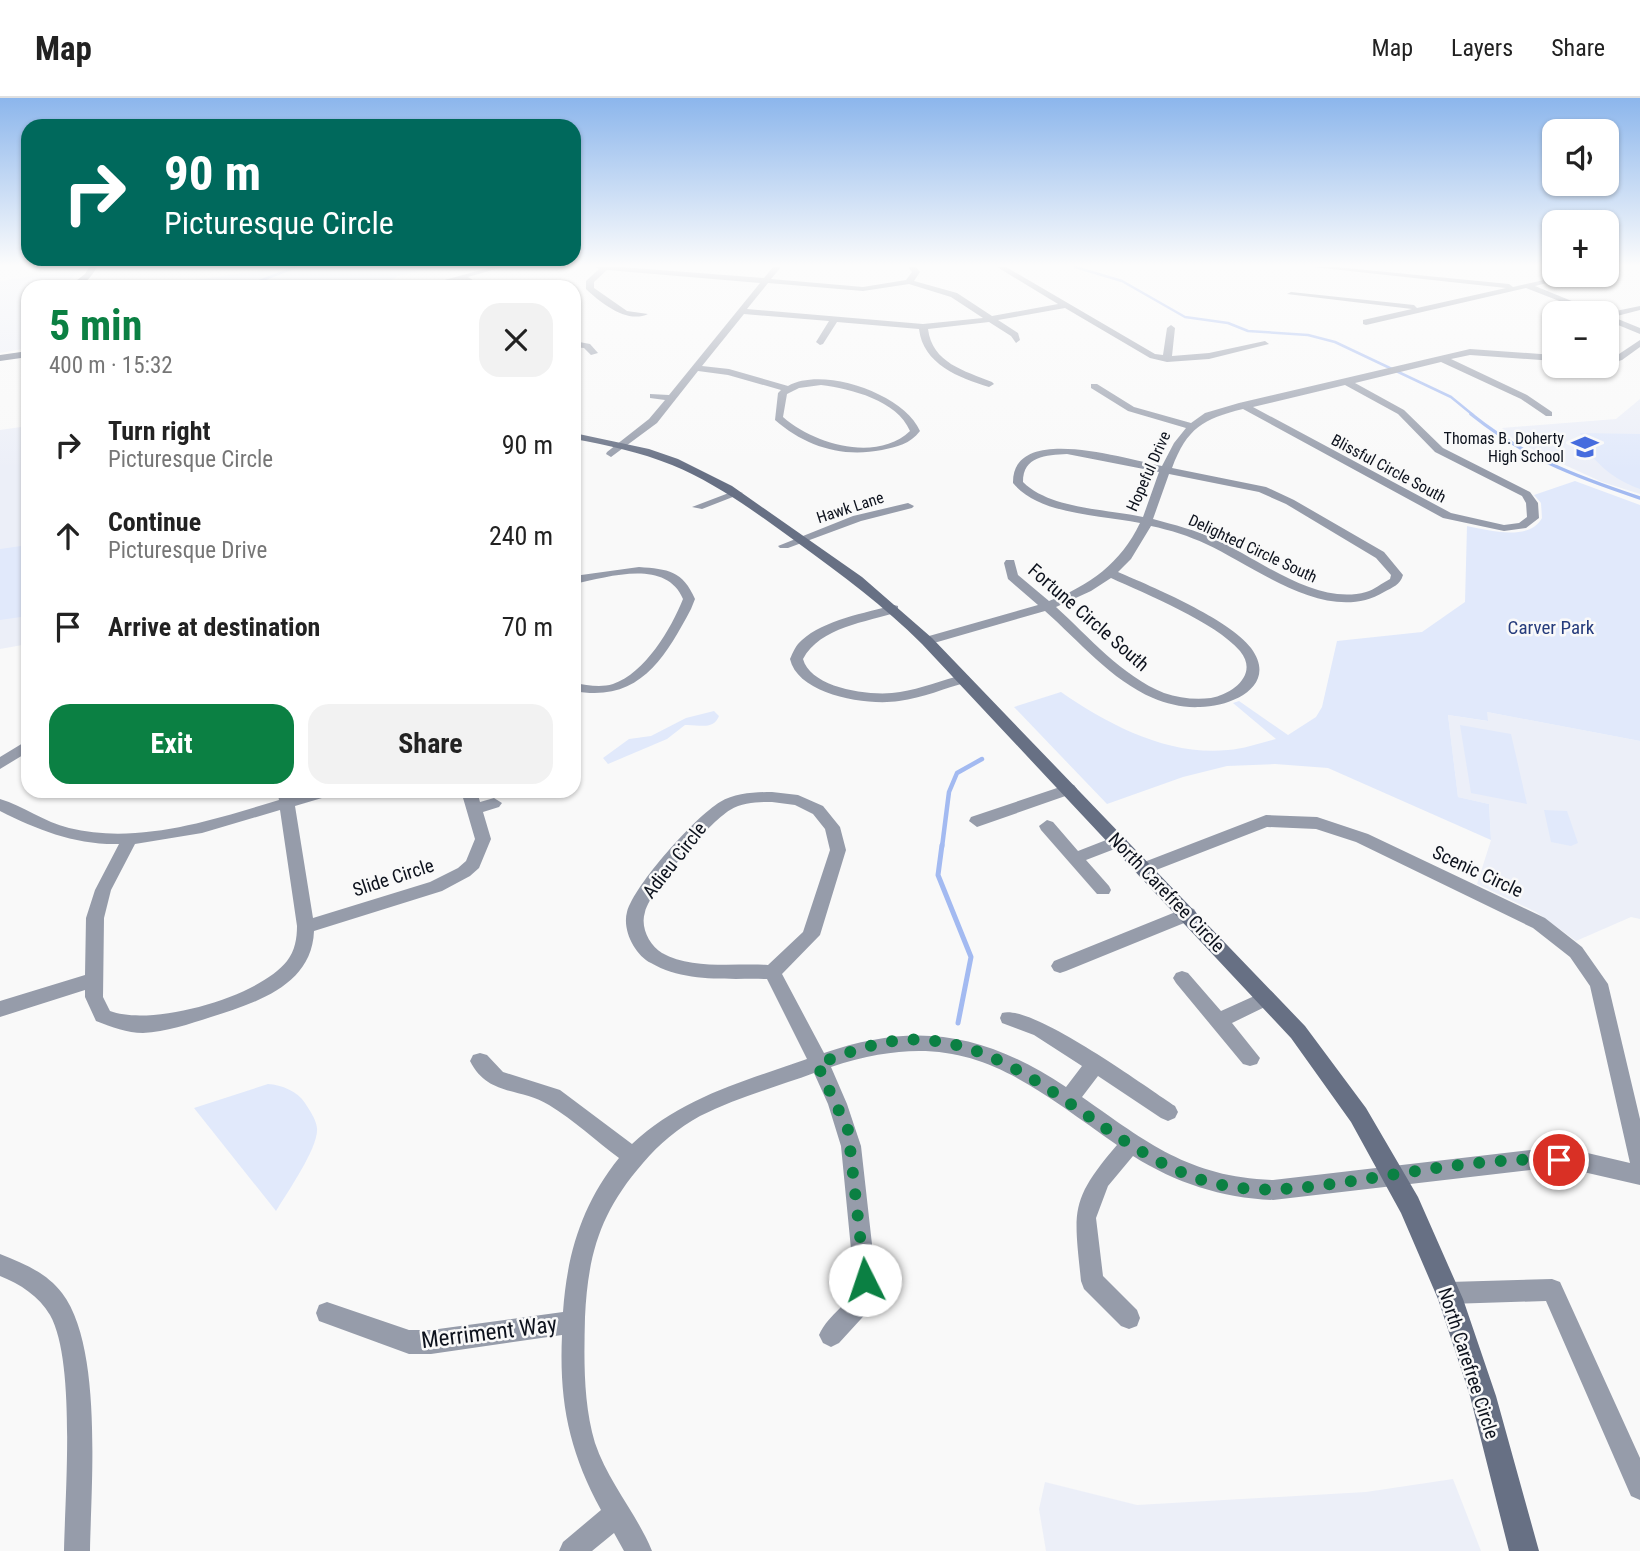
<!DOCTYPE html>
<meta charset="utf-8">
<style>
body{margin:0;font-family:"Roboto Condensed",sans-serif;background:#f2f2f2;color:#222;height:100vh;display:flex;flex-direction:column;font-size:26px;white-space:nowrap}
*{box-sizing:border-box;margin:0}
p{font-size:23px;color:#767676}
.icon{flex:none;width:38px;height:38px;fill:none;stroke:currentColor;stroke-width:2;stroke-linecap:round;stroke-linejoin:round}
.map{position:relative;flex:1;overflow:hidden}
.panel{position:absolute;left:21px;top:182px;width:560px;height:518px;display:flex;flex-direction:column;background:#fff;border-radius:21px;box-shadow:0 2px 5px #0004}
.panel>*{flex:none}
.hud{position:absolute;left:21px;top:21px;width:560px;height:147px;border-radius:21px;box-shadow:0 2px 5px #0004;background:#00695c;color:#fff;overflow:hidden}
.buttons{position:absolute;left:1542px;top:21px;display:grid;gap:14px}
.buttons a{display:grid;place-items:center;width:77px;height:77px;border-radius:14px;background:#fff;box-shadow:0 2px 5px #0004;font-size:35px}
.pin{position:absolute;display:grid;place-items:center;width:60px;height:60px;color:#fff;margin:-30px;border:4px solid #fff;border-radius:50%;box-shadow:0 2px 7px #0007}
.me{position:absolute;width:77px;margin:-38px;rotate:356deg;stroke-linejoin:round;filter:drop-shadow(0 0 5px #0008)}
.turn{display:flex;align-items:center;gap:24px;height:147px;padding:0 28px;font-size:32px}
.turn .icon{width:91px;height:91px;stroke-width:2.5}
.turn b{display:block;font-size:49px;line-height:60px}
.round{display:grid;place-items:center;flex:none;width:74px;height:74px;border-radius:21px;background:#f2f2f2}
.headline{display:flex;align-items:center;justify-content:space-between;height:119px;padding:0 28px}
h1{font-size:42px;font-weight:700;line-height:52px;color:#0b8043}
.cta{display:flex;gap:14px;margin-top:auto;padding:14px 28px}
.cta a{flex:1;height:80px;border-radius:21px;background:#0b8043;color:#fff;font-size:28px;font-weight:700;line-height:80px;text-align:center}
.cta a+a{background:#f2f2f2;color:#222}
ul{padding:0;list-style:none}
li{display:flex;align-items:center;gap:21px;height:91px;padding:0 28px}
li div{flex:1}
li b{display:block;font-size:26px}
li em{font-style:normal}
header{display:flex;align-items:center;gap:42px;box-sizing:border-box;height:98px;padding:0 35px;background:#fff;border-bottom:2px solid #e0e0e0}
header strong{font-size:33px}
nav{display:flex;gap:38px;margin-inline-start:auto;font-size:24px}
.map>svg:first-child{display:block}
.built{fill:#eceff8}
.green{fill:#e1e9fb}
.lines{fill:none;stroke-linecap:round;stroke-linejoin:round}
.stream-far3{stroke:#a3baf1;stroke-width:2.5}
.stream-far2{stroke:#a3baf1;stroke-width:3.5}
.stream-far1{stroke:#a3baf1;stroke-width:4.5}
.stream{stroke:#a3baf1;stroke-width:5}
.street{fill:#969caa;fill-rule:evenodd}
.secondary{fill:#677084;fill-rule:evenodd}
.route{stroke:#0b8043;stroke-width:12;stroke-dasharray:0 21.6}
.labels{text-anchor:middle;stroke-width:5;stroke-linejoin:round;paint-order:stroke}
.far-poi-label{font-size:16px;fill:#0d121d;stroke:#f9f9f9;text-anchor:end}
.far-street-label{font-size:16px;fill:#0d121d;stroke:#f9f9f9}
.street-label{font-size:19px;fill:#0d121d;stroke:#f9f9f9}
.park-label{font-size:19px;fill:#263c7c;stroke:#f9f9f9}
.near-street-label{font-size:23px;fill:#0d121d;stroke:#f9f9f9}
</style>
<header>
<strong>Map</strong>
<nav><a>Map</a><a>Layers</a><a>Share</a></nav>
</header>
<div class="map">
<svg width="1640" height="1453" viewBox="0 0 1640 1453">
<rect width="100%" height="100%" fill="#f9f9f9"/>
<path class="built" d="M83,171L61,189H28V250L0,255V183Z
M1640,301V396L1602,384L1545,358L1513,341L1502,330L1616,321Z
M28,328V546L0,551V332Z
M1487,614L1640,643V821L1631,819L1576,843L1536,814L1477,786L1491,742L1489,706L1458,699L1448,617L1487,623Z
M1453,1381L1481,1453H1046L1039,1411L1045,1384L1137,1407L1366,1394Z"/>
<path class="green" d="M287,169H437L398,178L380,189H145Z
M1580,335L1640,336V391C1614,382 1588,362 1580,335Z
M1575,383L1640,407V643L1487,614L1488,623L1448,617L1458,699L1489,706L1491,742L1328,670L1275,666L1227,668L1183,679L1107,706L1014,609L1061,594C1109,627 1167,658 1228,652C1244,651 1261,645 1276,641L1233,605L1239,603L1288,637L1316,619L1322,609L1337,543L1422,534L1465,504L1467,428C1488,432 1529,444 1542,420L1541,405L1534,397Z
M28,447V518L0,522V451Z
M714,613L719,618C713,633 698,626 685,627L667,641L608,666L603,660L629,641L651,638L686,620Z
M1460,627L1511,636L1527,706L1471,695Z
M1544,712L1567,713L1578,745L1571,748L1551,744Z
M268,986C282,987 297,993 305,1005C310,1013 316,1021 317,1030C319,1049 287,1095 276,1113L194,1010Z"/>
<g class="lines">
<path class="stream-far3" d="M1075,169L1122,183L1185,219L1228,225L1248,233L1308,237L1335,244L1451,299L1473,317
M244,189L296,169"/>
<path class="stream-far2" d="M1471,316C1526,360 1574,378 1640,400"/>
<path class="stream-far1" d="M942,749L949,694L957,675L982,661"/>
<path class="stream" d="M942,747L938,777L971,859L958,925"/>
<path class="street" d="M492,169H503L468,179L484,189H474L461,182L432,189H419Z
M595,169H621L764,180L773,169H781L771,181L863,189L906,182L912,174L908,169H916L920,174L914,183L957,195L992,218L1058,206L997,169H1006L1155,256L1163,257L1167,230L1171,227L1175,230L1172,258L1209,255L1265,243L1269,246L1209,261L1167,264L1150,260L1065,210L998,222L1018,235L1020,242L1016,245L1011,238L989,224L928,231C932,265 965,273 992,284L994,286L989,289C959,280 923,266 919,231L837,224L823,246L820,247L816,244L829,223L744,216L702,268L729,271L788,288C823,268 904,296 920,333C910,346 897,349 882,352C841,360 805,348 775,322L778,295L781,292L728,277L698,273L657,325L611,359L606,356L607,354L649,321L665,302L650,300V296L669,297L760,185L607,172L594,184V190L627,213L648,216C627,226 601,205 586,191V183L599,171ZM768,185L863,193L909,186L951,199L983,220L923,226L747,211ZM821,287C851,291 897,302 910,333C876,365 814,346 783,319L787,296L799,290Z
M1313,169H1336L1509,186L1513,189L1566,177H1579L1535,188L1601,215H1590L1526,190L1366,227L1363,226V222L1412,211L1287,196L1291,194L1414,207L1417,210L1506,190Z
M1640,208V212L1613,219L1640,230V236L1606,222V215Z
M1640,242V249L1622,262L1606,267V261L1616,258Z
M574,243L590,246L598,255L591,257L584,250L574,249Z
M1470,251L1554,257V263L1470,257L1451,261L1527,297L1552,314V318H1546L1521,301L1441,264L1355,285L1404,312L1443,350L1530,394L1538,405L1539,420L1526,430L1504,433L1443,420L1243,311C1203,321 1187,330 1172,370L1266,389L1294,402L1384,454L1403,477C1400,487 1393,489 1384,494C1328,528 1256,469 1206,446C1189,438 1170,432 1151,428L1131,461L1118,474C1153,489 1229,521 1251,550C1279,588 1231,609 1200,609C1184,610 1167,606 1153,600C1111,582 1079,543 1045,513L927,547L920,543L922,540L1038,507L1008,481L1004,465L1006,462H1014L1018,477L1049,503C1089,488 1121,465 1140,425C1101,417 1039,417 1013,385C1012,324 1128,362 1162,368L1174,345L1186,330L1128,313L1091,290V286H1097L1134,309L1191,325L1205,315L1239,305ZM1345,287L1398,316L1435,354L1522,398L1526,405L1527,419L1519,425L1504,427L1451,415L1253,309ZM1067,356L1159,374L1143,419C1106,411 1050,411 1023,384C1023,358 1046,357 1067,356ZM1169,376L1259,394L1286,406L1376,460L1391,477L1390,481C1382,485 1374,492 1366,494C1316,508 1259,461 1215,441C1195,432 1175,427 1153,421ZM1111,480C1146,496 1215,524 1240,553C1259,576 1233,596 1211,600C1195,602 1179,600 1164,595C1122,578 1089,539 1056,509L1091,493Z
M1580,268H1589L1591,278H1585Z
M734,393L743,395L702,411L692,409Z
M908,405L914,408L912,410L861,423L788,450H780L778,448L853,418Z
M639,469C668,471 683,473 695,501L691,511C664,562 638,605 574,593V585C587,587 600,590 613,586C645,575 671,531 683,501C666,460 608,479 574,486V478Z
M894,507L898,508V514C867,524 820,529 803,561C811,591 873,599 900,594C921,591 942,582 963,577L968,578L970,581L968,584C945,590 923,600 899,603C867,608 798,597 790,561C793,554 796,547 802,542C824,522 865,515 894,507Z
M28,642V654L0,671V659Z
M1069,686L1074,687L1077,691L1074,695L977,729L969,723L971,719Z
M277,693H293V697L309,693H335L332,697L295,708L313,820L430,784L458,770L466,763L475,741L461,693H477L480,704L494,700L502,705L499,709L483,714L491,741L479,770L470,778L442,793L314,833C312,888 255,905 211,919C189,926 166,934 143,935C127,935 112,929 96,923L85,899V892L0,919V903L85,877L86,820L95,792L119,746C75,747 38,732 0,713V701C24,708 44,724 69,730C138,747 213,722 279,702ZM280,712L297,828C297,840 295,853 287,863C259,899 152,929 110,913L103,899L104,820L111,792L135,746L202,735Z
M772,694L798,697L823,708L840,729L846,752L820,837L782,876L824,955C917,923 984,935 1066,989L1082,968L1034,937L1002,925L1000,920L1002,915C1031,905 1146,989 1175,1008L1178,1014L1175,1020L1168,1023L1161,1020L1098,978L1082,999C1148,1045 1189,1079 1273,1082L1539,1051L1579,1053L1630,1065L1590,888L1570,859L1533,830L1356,744L1316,731L1267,729L1151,774H1139L1137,770L1139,766L1266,717L1317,719L1368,736L1545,820L1582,849L1608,886L1640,1021V1087L1579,1073L1539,1071L1273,1102C1222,1100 1176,1085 1133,1058L1108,1088L1096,1120L1103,1178L1137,1212L1140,1220L1137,1228L1129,1231L1121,1228L1084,1191L1081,1183C1074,1113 1069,1103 1117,1047C1016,976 962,926 831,969L847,1006L861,1048L876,1182L871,1210L839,1245L831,1249L823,1245L819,1237C829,1214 851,1209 854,1182L841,1048L828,1006L814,975C776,989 736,1000 700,1018C678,1030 659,1046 643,1065C601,1113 588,1155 585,1219C584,1260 583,1305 595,1345C608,1384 637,1416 652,1453H624L614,1435L592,1453H559L563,1444L601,1412C569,1353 559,1304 562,1237L431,1256H409L319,1223L316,1215L319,1207L327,1204L409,1232H431L563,1214C567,1156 582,1106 619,1060C596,1043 574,1022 549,1007C521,989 488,999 470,963L473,957L480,955L487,957L503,974L560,992L632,1046C682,999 745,983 807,961L767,881C729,880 685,885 651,865C635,857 622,832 627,814C635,786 695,719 720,704C735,695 755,694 772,694ZM772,704L795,707L813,716L825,731L830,752L803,834L768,867C735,865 692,872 662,855C649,847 640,829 645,814C652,789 709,725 730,712C743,704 758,704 772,704Z
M1047,722L1053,724L1078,753L1119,737L1125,739L1127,743L1125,747L1086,762L1109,788L1111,792L1109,796H1097L1041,732L1039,728Z
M1188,809L1194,811L1197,816L1194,821L1066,873L1060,875L1054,873L1051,868L1054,863Z
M1182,873L1188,875L1221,913L1261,895L1267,893L1273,895L1276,900L1273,905L1232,925L1260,960L1257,966L1250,968L1243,966L1176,885L1173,880L1176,875Z
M0,1156C23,1165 47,1175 62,1195C103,1249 91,1386 90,1453H64C65,1397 76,1263 50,1217C39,1198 20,1186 0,1178Z
M1552,1181L1560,1184L1640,1360V1402L1631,1398L1546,1203L1449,1206L1441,1203L1438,1195L1441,1187L1449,1184Z"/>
<path class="secondary" d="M89,169H97C90,182 82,189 68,189L85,176Z
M28,253V259L0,263V257Z
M574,335L649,351L678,361L732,388L862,479L932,540L1305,928L1366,1010L1418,1099L1463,1201L1496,1298L1539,1453H1509L1470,1298L1438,1201L1401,1115L1351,1024L1291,940L922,546C884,508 842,477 798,445C758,416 718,386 672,367C640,354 607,347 574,341Z"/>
</g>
<linearGradient id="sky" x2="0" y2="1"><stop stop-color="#8cb6ec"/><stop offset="0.45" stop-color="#fcfcfc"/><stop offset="1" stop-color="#fcfcfc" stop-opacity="0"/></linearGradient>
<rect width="1640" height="372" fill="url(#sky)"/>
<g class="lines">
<path class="route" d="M865,1182L848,1032L817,966C842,957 867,947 893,943C976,932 1044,988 1108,1032C1141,1054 1177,1077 1217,1086C1265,1097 1310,1089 1359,1082C1423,1072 1493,1059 1559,1062"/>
</g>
<defs>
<symbol id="school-bare" viewBox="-9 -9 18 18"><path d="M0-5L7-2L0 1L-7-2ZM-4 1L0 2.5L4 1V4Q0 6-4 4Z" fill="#466cde" stroke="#f9f9f9" stroke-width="2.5" paint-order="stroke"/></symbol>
</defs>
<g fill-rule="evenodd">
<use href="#school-bare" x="1566" y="330" width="38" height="38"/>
</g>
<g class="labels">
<g class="far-poi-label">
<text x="1564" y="346">Thomas B. Doherty<tspan x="1564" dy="18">High School</tspan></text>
</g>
<g class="far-street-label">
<text transform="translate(1389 370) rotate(28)" y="6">Blissful Circle South</text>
<text transform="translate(1148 373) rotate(-66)" y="6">Hopeful Drive</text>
<text transform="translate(850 409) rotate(-18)" y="6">Hawk Lane</text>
<text transform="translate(1253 450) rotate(25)" y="6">Delighted Circle South</text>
</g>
<g class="street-label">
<text transform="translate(1089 519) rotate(41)" y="7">Fortune Circle South</text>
<text transform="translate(674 762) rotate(-52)" y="7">Adieu Circle</text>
<text transform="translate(1478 773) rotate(25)" y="7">Scenic Circle</text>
<text transform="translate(393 779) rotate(-18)" y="7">Slide Circle</text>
<text transform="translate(1167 794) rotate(46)" y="7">North Carefree Circle</text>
<text transform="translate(1469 1265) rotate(72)" y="7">North Carefree Circle</text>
</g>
<g class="park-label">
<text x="1551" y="536">Carver Park</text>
</g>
<g class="near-street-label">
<text transform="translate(489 1234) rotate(-7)" y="8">Merriment Way</text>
</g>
</g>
</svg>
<div class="buttons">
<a><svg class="icon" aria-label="sound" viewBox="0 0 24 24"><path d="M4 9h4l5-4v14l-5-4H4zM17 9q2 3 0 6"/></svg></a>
<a>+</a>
<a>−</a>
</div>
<div class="pin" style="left:1559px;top:1062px;background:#d93025"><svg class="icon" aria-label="arrive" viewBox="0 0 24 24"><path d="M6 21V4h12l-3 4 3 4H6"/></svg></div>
<svg class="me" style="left:865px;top:1182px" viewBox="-20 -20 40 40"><circle r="19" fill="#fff"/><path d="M0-13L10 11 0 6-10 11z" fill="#0b8043"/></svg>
<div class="hud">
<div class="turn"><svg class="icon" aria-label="right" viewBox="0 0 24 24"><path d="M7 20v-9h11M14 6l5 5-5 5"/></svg><div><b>90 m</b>Picturesque Circle</div></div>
</div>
<section class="panel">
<div class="headline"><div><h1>5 min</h1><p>400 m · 15:32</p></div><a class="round"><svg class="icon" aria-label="close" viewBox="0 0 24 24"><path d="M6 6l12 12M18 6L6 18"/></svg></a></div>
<ul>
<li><svg class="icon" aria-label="right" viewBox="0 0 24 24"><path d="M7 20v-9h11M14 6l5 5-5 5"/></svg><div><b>Turn right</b><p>Picturesque Circle</p></div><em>90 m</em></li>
<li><svg class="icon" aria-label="ahead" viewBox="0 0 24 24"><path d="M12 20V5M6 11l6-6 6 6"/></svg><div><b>Continue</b><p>Picturesque Drive</p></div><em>240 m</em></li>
<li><svg class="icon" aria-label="arrive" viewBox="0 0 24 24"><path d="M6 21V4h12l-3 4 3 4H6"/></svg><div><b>Arrive at destination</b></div><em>70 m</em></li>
</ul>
<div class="cta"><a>Exit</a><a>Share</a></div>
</section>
</div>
